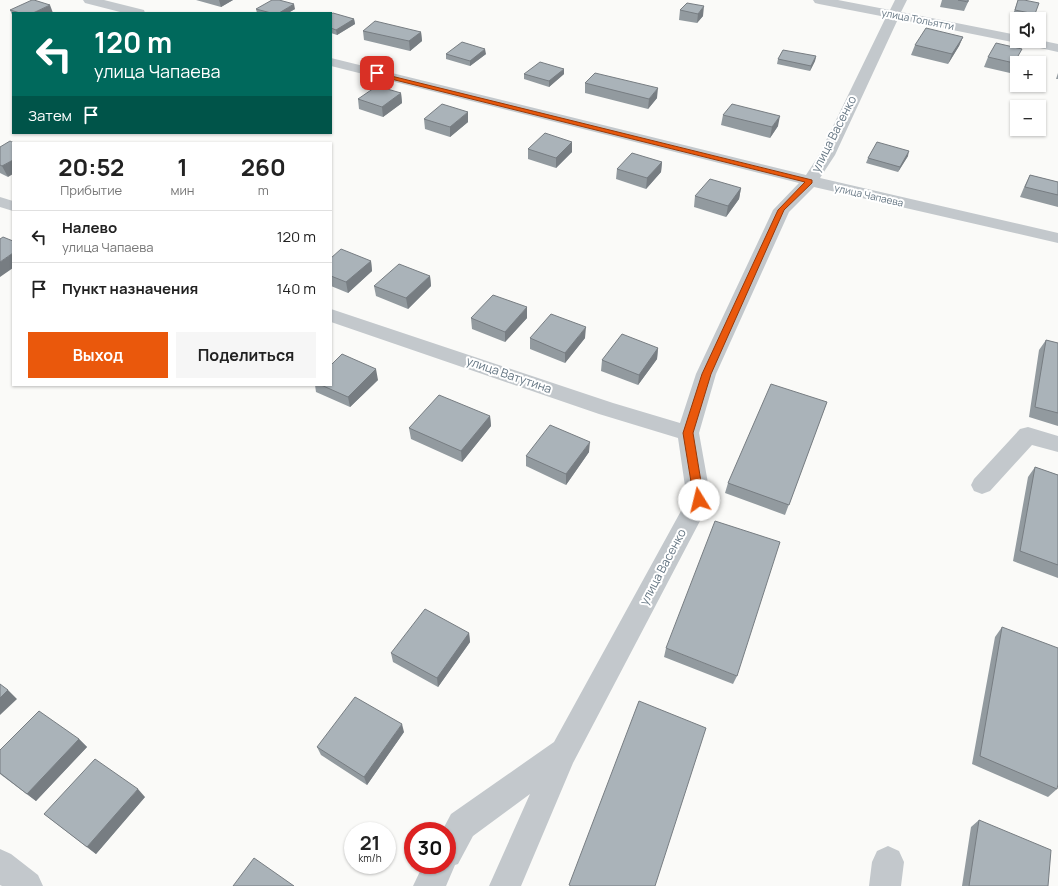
<!DOCTYPE html>
<html lang="ru">
<meta charset="utf-8">
<style>
body{margin:0;font-family:Manrope,sans-serif;background:#f6f6f6;color:#222;height:100vh;display:flex;flex-direction:column;font-size:15px;white-space:nowrap}
*{box-sizing:border-box;margin:0}
p{font-size:13px;color:#767676}
.icon{flex:none;width:22px;height:22px;fill:none;stroke:currentColor;stroke-width:2;stroke-linecap:round;stroke-linejoin:round}
.map{position:relative;flex:1;overflow:hidden}
.sheet{position:absolute;left:12px;top:142px;width:320px;height:244px;display:flex;flex-direction:column;background:#fff;border-radius:0px;box-shadow:0 1px 3px #0004}
.sheet>*{flex:none}
.guide{position:absolute;left:12px;top:12px;width:320px;height:122px;border-radius:0px;box-shadow:0 1px 3px #0004;background:#00695c;color:#fff;overflow:hidden}
.tools{position:absolute;left:1010px;top:12px;display:grid;gap:8px}
.tools a{display:grid;place-items:center;width:36px;height:36px;border-radius:0px;background:#fff;box-shadow:0 1px 3px #0004;font-size:20px}
.speed{position:absolute;left:344px;top:822px;display:flex;gap:8px;font-size:20px;font-weight:700;text-align:center}
.speed>*{display:grid;place-content:center;width:52px;height:52px;border-radius:50%;background:#fff;box-shadow:0 1px 3px #0004;line-height:1}
.speed small{font-size:10px;font-weight:400}
.speed .limit{border:6px solid #d22;background:#fff;color:#111}
.pin{position:absolute;display:grid;place-items:center;width:34px;height:34px;color:#fff;margin:-17px;border-radius:8px;box-shadow:0 2px 6px #0006}
.me{position:absolute;width:44px;margin:-22px;rotate:351deg;stroke-linejoin:round;filter:drop-shadow(0 0 3px #0008)}
.turn{display:flex;align-items:center;gap:14px;height:84px;padding:0 16px;font-size:18px}
.turn .icon{width:52px;height:52px;stroke-width:2.5}
.turn b{display:block;font-size:28px;line-height:34px}
.then{display:flex;align-items:center;height:38px;padding:0 16px;background:#0003;gap:8px;font-size:15px}
.eta{display:flex;justify-content:space-evenly;align-items:center;height:68px;text-align:center}
.eta b{font-size:24px;font-weight:700;line-height:28px}
.cta{display:flex;gap:8px;margin-top:auto;padding:8px 16px}
.cta a{flex:1;height:46px;border-radius:0px;background:#ea580c;color:#fff;font-size:16px;font-weight:700;line-height:46px;text-align:center}
.cta a+a{background:#f6f6f6;color:#222}
ul{padding:0;list-style:none}
li{display:flex;align-items:center;gap:12px;height:52px;padding:0 16px;border-top:1px solid #e0e0e0}
li div{flex:1}
li b{display:block;font-size:15px}
li em{font-style:normal}
.map>svg:first-child{display:block}
.lines{fill:none;stroke-linecap:round;stroke-linejoin:round}
.minor{fill:#c3c8cc;fill-rule:evenodd}
.wall{fill:#929a9f}
.shaded-wall{fill:#777d82}
.building{fill:#aab3b9;stroke:#777d82}
.route{fill:#ea580c;stroke:#983908}
.labels{text-anchor:middle;stroke-width:4;stroke-linejoin:round;paint-order:stroke}
.far-street-label{font-size:10px;fill:#657683;stroke:#fff}
.street-label{font-size:12px;fill:#657683;stroke:#fff}
</style>
<div class="map">
<svg width="1058" height="886" viewBox="0 0 1058 886">
<rect width="100%" height="100%" fill="#fafaf8"/>
<g class="lines">
<path class="minor" d="M83,0H104L144,10L145,13H124L85,3Z
M813,0H838L890,10L895,0H907L901,12L1017,35V41H1039V40L1058,44V52L1022,44L1021,42L1017,43L898,19L835,155L820,178L1058,233V243L814,187L789,212L716,374L699,433L711,500L573,763L521,886H489L530,794L473,836L458,864L455,865L446,886H413L423,865H447V831H442L451,814L554,742L687,500L678,438L599,414L331,322V309L613,403L680,423L696,374L773,210L799,183L331,66V58L806,175L819,155L886,17L819,4L815,3Z
M0,197L13,201V211L0,207Z
M1028,427L1058,436V452L1032,445L990,491L982,494L974,491L971,485L974,479L1020,429Z
M888,846L899,851L904,862L901,886H869L872,862L877,851Z
M0,849L11,854L38,875L43,886H2L0,885Z"/>
</g>
<path class="wall" d="M196,0H233L221,7Z
M942,0H969L964,11L940,7Z
M1018,0L1035,14L1033,19H1017V21L1011,20Z
M687,3L703,16L697,23L679,20L680,10Z
M256,9H295L288,13H257Z
M10,10L53,13H13V17Z
M331,14L354,19L355,24L337,35L331,33Z
M363,31L421,32L422,41L410,51L364,40Z
M963,37L959,46L948,64L911,55L915,45Z
M446,54H486L470,66L446,59Z
M816,56L815,61L810,71L777,64L778,59Z
M988,57L1017,58L1010,73L984,67Z
M1058,73V79H1056Z
M524,74H564L549,87L524,79Z
M585,83L657,98L648,109L585,93Z
M401,93L402,103L383,117L359,109L358,99Z
M723,115L778,126L770,138L721,125Z
M424,119L468,122L450,137L425,129Z
M572,142V152L556,168L528,159V149Z
M0,147L8,177L0,173Z
M908,156L898,172L866,163L868,158Z
M662,162L661,172L646,189L616,179L617,169Z
M1030,175L1058,182V207L1020,197L1025,185Z
M741,188L739,199L726,217L694,207L695,196Z
M331,258L371,261L372,271L348,293L331,286Z
M430,276L431,286L408,309L376,296L374,286Z
M471,318H527L505,342L472,329Z
M530,338H585L565,363L530,349Z
M1046,340L1058,343V426L1029,417L1039,350Z
M658,348L657,359L638,385L601,371L602,360Z
M378,380L350,407L316,392L315,385H331Z
M827,402L785,515L725,493L728,483Z
M490,416L491,426L462,462L411,439L409,428Z
M589,452L566,485L526,466V456Z
M1035,467L1058,475V578L1013,561L1028,477Z
M1002,627L1057,789L1048,797L972,764L995,637Z
M469,633L470,642L438,687L393,662L391,653Z
M666,648L737,676L733,684L664,657Z
M404,732L367,785L321,755L317,747Z
M79,739L87,747L36,801L0,774V750Z
M145,797L96,854L44,814Z
M979,820L1048,886H962L971,827Z"/>
<path class="shaded-wall" d="M219,0H233L221,7Z
M294,4L295,9L288,13H279Z
M50,5L53,13H33Z
M704,6L703,16L697,23L698,14Z
M354,19L355,24L337,35L336,30Z
M421,32L422,41L410,51L409,41Z
M963,37L959,46L948,64L952,54Z
M485,49L486,54L470,66V61Z
M816,56L815,61L810,71L811,66Z
M564,69V74L549,87V81Z
M658,88L657,98L648,109L649,99Z
M401,93L402,103L383,117L382,107Z
M468,112V122L450,137V127Z
M780,116L778,126L770,138L772,127Z
M572,142V152L556,168V158Z
M909,151L908,156L898,172L900,167Z
M13,160V174L8,177L2,166Z
M662,162L661,172L646,189L647,178Z
M741,188L739,199L726,217L728,206Z
M13,253V268L0,277V262Z
M371,261L372,271L348,293L346,282Z
M430,276L431,286L408,309L406,298Z
M527,307V318L505,342V332Z
M586,327L585,338L565,363V353Z
M658,348L657,359L638,385L639,375Z
M376,369L378,380L350,407L348,397Z
M490,416L491,426L462,462L461,451Z
M590,442L589,452L566,485V474Z
M469,633L470,642L438,687L437,678Z
M8,690L17,699L0,715V698Z
M402,724L404,732L367,785L364,777Z
M79,739L87,747L36,801L27,794Z
M138,789L145,797L96,854L87,847Z"/>
<path class="building" d="M32,0H34L50,5L33,13H20L10,10Z
M272,0H279L294,4L279,13H271L256,9Z
M958,0H968V2Z
M1018,0H1024L1039,3L1035,14L1015,10Z
M687,3L704,6L698,14L680,10Z
M333,13L354,19L336,30L331,28V14Z
M375,21L421,32L409,41L363,31Z
M926,28L963,37L952,54L915,45Z
M462,42L485,49L470,61L446,54Z
M996,43L1022,49L1014,63L988,57Z
M783,50L816,56L811,66L778,59Z
M540,62L564,69L549,81L524,74Z
M595,73L658,88L649,99L585,83Z
M377,86L401,93L382,107L358,99Z
M442,104L468,112L450,127L424,119Z
M732,104L780,116L772,127L723,115Z
M545,133L572,142L556,158L528,149Z
M10,141L14,143H13V160L2,166L0,165V147Z
M877,142L909,151L900,167L868,158Z
M632,153L662,162L647,178L617,169Z
M1030,175L1058,182V195L1025,187Z
M710,179L741,188L728,206L695,196Z
M3,237L13,241V253L0,262V239Z
M341,249L371,261L346,282L331,276V258Z
M399,264L430,276L406,298L374,286Z
M493,295L527,307L505,332L471,318Z
M551,314L586,327L565,353L530,338Z
M622,334L658,348L639,375L602,360Z
M1046,340L1058,343V413L1035,407Z
M342,354L376,369L348,397L321,385H331V365Z
M771,384L827,402L789,505L728,483Z
M439,395L490,416L461,451L409,428Z
M550,425L590,442L566,474L526,456Z
M1035,467L1058,475V565L1020,551Z
M715,521L780,542L737,676L666,648Z
M425,609L469,633L437,678L391,653Z
M1002,627L1058,648V784L1057,789L980,756Z
M0,684L8,690L0,698Z
M355,697L402,724L364,777L317,747Z
M639,701L706,728L655,886H571L569,885Z
M39,711L79,739L27,794L0,773V750Z
M95,759L138,789L87,847L44,814Z
M979,820L1051,850L1048,886H969Z
M254,858L294,886H233Z"/>
<path class="route" d="M375,72L812,180V183L784,210L711,374L693,433L704,500L702,502H695L694,500L683,433L702,374L778,210L805,182L375,75Z"/>
<g class="labels">
<g class="far-street-label">
<text transform="translate(918 19) rotate(11)" y="4">улица Тольятти</text>
<text transform="translate(869 195) rotate(13)" y="4">улица Чапаева</text>
</g>
<g class="street-label">
<text transform="translate(834 134) rotate(-63)" y="4">улица Васенко</text>
<text transform="translate(509 375) rotate(19)" y="4">улица Ватутина</text>
<text transform="translate(663 567) rotate(-62)" y="4">улица Васенко</text>
</g>
</g>
</svg>
<div class="tools">
<a><svg class="icon" aria-label="sound" viewBox="0 0 24 24"><path d="M4 9h4l5-4v14l-5-4H4zM17 9q2 3 0 6"/></svg></a>
<a>+</a>
<a>−</a>
</div>
<div class="speed"><div>21<small>km/h</small></div><div class="limit">30</div></div>
<div class="pin" style="left:377px;top:73px;background:#d93025"><svg class="icon" aria-label="arrive" viewBox="0 0 24 24"><path d="M6 21V4h12l-3 4 3 4H6"/></svg></div>
<svg class="me" style="left:699px;top:500px" viewBox="-20 -20 40 40"><circle r="19" fill="#fff"/><path d="M0-13L10 11 0 6-10 11z" fill="#ea580c"/></svg>
<div class="guide">
<div class="turn"><svg class="icon" aria-label="left" viewBox="0 0 24 24"><path d="M17 20v-9H6M10 6l-5 5 5 5"/></svg><div><b>120 m</b>улица Чапаева</div></div>
<div class="then">Затем<svg class="icon" aria-label="arrive" viewBox="0 0 24 24"><path d="M6 21V4h12l-3 4 3 4H6"/></svg></div>
</div>
<section class="sheet">
<div class="eta">
<div><b>20:52</b><p>Прибытие</p></div>
<div><b>1</b><p>мин</p></div>
<div><b>260</b><p>m</p></div>
</div>
<ul>
<li><svg class="icon" aria-label="left" viewBox="0 0 24 24"><path d="M17 20v-9H6M10 6l-5 5 5 5"/></svg><div><b>Налево</b><p>улица Чапаева</p></div><em>120 m</em></li>
<li><svg class="icon" aria-label="arrive" viewBox="0 0 24 24"><path d="M6 21V4h12l-3 4 3 4H6"/></svg><div><b>Пункт назначения</b></div><em>140 m</em></li>
</ul>
<div class="cta"><a>Выход</a><a>Поделиться</a></div>
</section>
</div>
